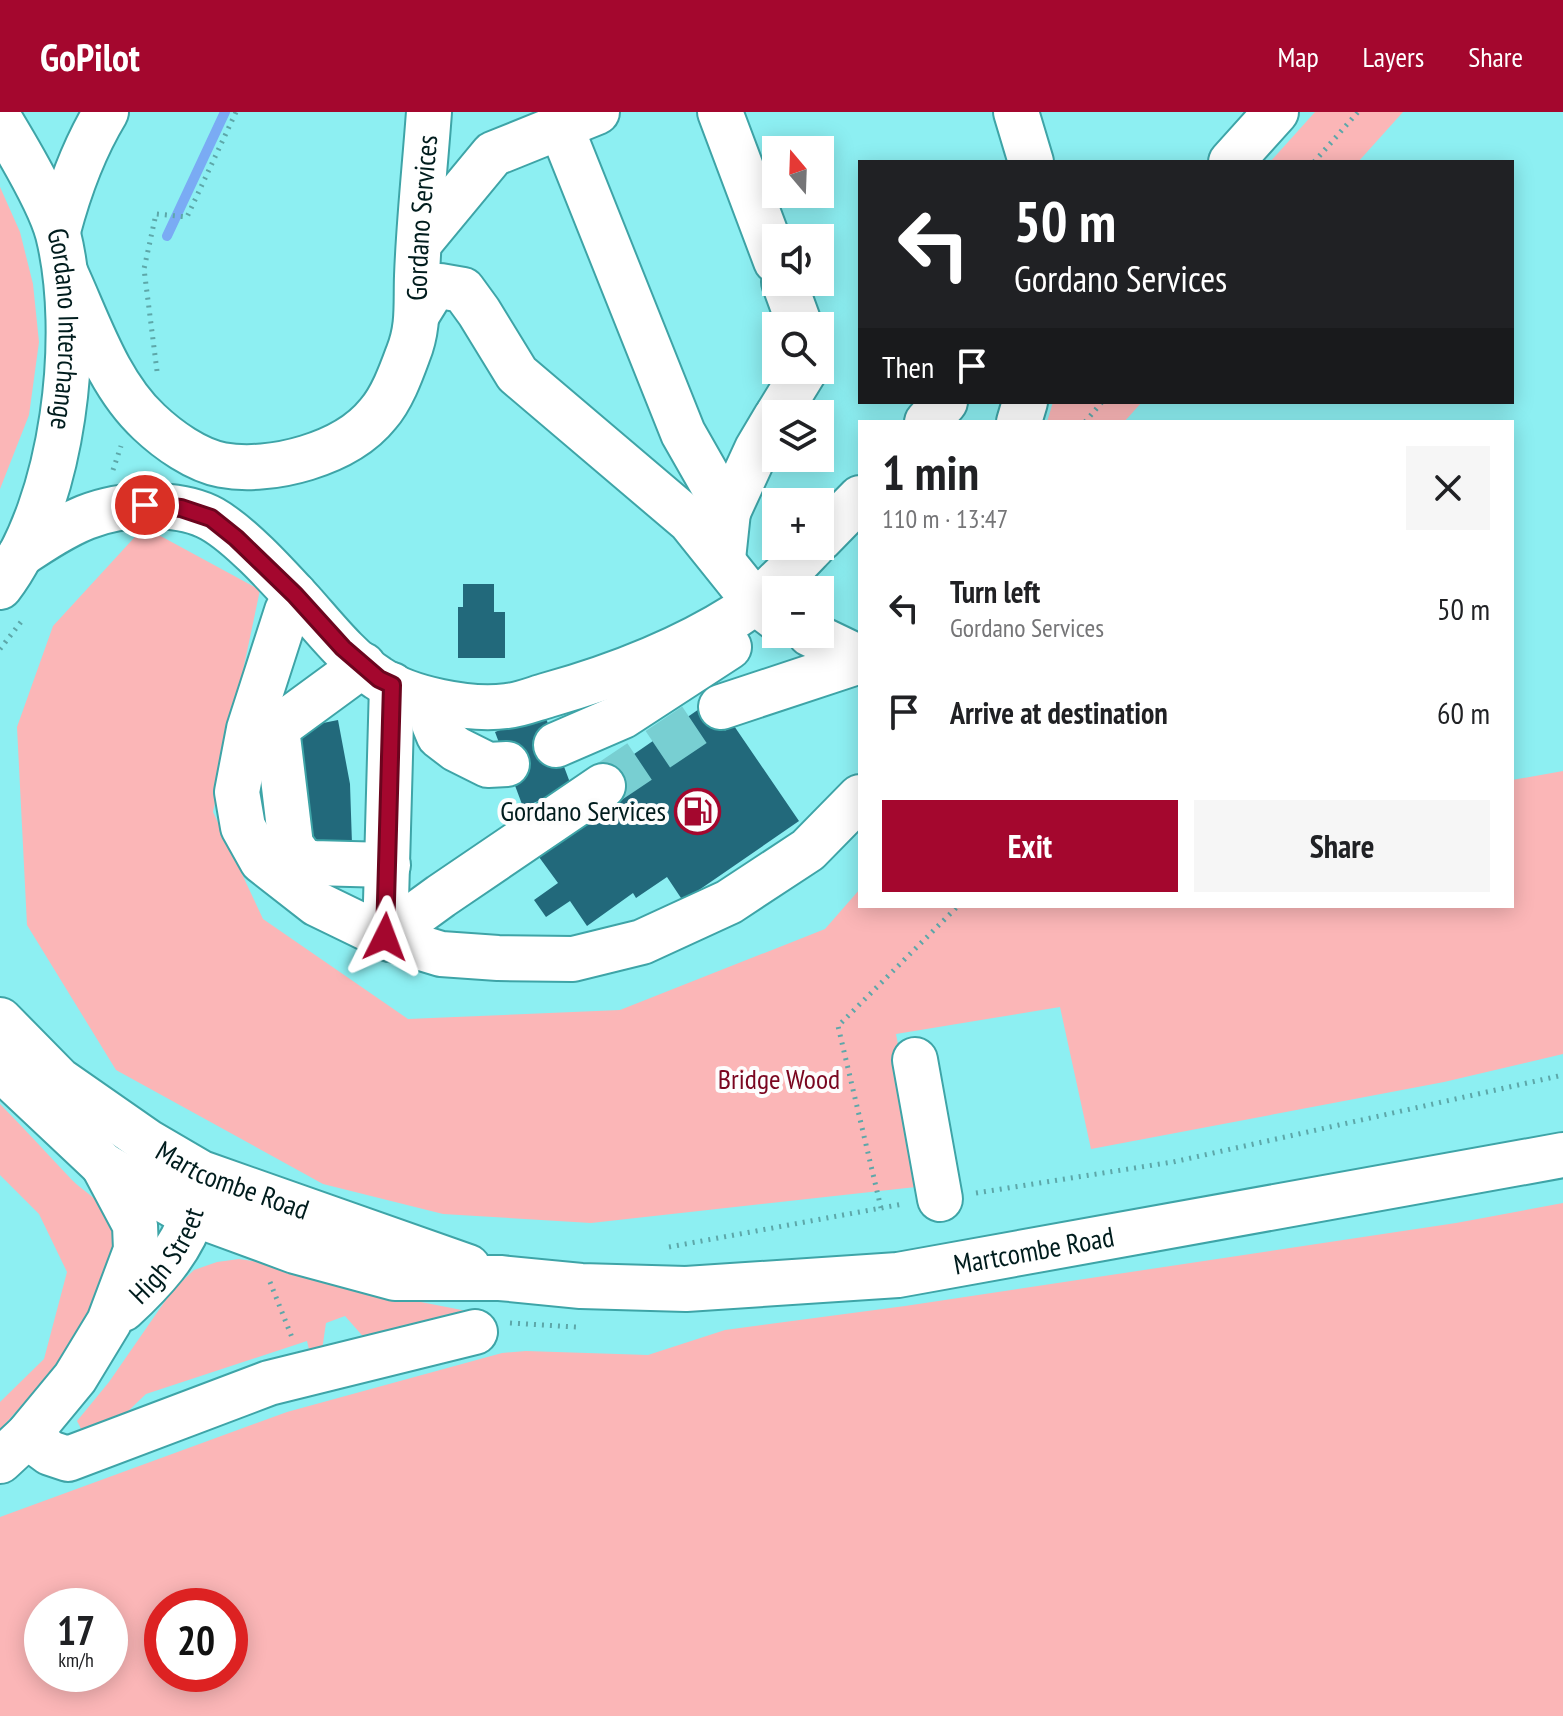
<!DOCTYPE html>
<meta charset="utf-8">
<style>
body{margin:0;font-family:"PT Sans Narrow",sans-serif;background:#f6f6f6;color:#202124;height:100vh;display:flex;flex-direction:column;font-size:30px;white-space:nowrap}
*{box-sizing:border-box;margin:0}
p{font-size:26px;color:#757577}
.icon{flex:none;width:44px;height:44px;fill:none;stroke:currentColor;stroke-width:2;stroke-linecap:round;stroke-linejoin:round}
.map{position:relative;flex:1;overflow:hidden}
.details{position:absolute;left:858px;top:308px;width:656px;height:488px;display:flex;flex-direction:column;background:#fff;border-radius:0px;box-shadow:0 4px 20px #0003}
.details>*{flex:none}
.top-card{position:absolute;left:858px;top:48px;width:656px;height:244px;border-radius:0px;box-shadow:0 4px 20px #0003;background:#202124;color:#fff;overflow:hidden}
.needle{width:52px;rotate:341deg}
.buttons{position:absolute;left:762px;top:24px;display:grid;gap:16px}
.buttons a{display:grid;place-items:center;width:72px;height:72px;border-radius:0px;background:#fff;box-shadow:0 4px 20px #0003;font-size:40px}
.speed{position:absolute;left:24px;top:1476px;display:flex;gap:16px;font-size:40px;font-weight:700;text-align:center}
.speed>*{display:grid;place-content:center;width:104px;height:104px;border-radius:50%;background:#fff;box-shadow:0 4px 20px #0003;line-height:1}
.speed small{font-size:20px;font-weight:400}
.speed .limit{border:12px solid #d22;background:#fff;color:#111}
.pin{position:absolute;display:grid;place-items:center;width:68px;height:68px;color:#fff;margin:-34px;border:4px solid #fff;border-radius:50%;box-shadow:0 2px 8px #0007}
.me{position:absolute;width:88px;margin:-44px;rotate:3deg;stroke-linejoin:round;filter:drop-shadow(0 0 6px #0008)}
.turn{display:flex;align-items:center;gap:28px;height:168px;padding:0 24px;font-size:36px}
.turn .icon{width:104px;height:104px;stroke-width:2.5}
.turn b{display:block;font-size:56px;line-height:68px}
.then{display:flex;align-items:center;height:76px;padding:0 24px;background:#0003;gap:16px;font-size:30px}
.round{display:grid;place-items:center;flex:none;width:84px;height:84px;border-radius:0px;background:#f6f6f6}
.head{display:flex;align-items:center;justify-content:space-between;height:136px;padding:0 24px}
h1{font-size:48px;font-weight:600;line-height:60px}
.action{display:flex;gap:16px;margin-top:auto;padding:16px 24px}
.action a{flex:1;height:92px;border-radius:0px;background:#a4072e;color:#fff;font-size:32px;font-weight:600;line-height:92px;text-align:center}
.action a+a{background:#f6f6f6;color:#202124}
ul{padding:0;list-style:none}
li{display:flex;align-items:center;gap:24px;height:104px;padding:0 24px}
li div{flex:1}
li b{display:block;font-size:30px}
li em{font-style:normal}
header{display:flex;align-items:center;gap:48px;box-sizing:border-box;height:112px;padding:0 40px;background:#a4072e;color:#fff}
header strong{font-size:38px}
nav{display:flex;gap:44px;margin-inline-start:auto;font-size:28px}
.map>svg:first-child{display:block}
.green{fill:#fbb6b7;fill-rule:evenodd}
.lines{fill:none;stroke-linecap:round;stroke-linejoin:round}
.stream{stroke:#7aabf4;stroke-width:10}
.building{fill:#22697b}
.minor-tunnel{stroke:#78cfd2;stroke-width:44;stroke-dasharray:44 22;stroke-linecap:butt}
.minor-casing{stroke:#3ea4a7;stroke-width:48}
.major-casing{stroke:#3ea4a7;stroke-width:48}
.highway-casing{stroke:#3ea4a7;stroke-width:48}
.path{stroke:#5da7a9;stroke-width:5;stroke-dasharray:2 6;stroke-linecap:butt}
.minor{stroke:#fff;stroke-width:44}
.major{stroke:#fff;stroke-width:44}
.highway{stroke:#fff;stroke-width:44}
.route-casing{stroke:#6b051e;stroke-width:20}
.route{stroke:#a4072e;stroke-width:14}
.labels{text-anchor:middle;stroke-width:8;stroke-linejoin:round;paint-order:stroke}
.street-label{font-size:28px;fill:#001c1d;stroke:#fdfdfd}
.poi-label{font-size:28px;fill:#001c1d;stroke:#fdfdfd;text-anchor:end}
.park-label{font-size:28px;fill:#7a0620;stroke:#fdfdfd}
</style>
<header>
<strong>GoPilot</strong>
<nav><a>Map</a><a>Layers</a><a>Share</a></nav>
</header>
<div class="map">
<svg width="1563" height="1604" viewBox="0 0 1563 1604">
<rect width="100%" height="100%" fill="#8deff2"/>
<path class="green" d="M1315,0H1403L1358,50H1270Z
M0,75L20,120L33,172L39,230L29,303L0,377Z
M1053,290H1142L1124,310H1047Z
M144,415L260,478L213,700L263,807L408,907L620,898L825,817L860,777V794H1512V668L1563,659V942L1444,970L1091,1037L1060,895L896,922L925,1074L591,1111L443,1102L323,1072L116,958L27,813L17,615L53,514Z
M0,992C25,1017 48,1043 72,1068C82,1078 97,1086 104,1097C147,1161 40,1272 0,1318V1290L44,1247L67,1160L39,1102L0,1063Z
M1563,1091V1604H0V1405L287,1300L502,1241L526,1239L648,1243L725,1218L905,1194L1456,1111ZM110,1494V1562H42V1494ZM230,1494V1562H162V1494Z
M239,1147L267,1151L390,1184L472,1200L375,1238L345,1204L326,1211L322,1238L312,1250L307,1229L146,1282L103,1323L87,1328L77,1309L109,1270L172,1179L194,1158L217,1150Z"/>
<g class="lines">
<path class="stream" d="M167,124L225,0"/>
</g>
<path class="building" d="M463,472H494V500H505V546H458V495H463Z
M715,586L799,709L683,789L667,765L636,786L633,781L587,814L570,789L546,805L534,788L558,771L539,745L585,713L584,711L598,667Z
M544,601L572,676L523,695L495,620Z
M338,608L350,672L352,732L297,737L283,619Z"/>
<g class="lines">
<path class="minor-tunnel" d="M603,674L721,595"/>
<defs>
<g id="minor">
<path d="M720,0L776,149"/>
<path d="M1016,0L1031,50"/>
<path d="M560,13L683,321L728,400L723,447"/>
<path d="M1231,50L1276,0"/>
<path d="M421,129L493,42L597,0"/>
<path id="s1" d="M66,162C89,212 108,272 149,310C168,328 196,348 222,353C271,362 346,342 378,302C392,286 401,261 408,242C419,215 416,192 417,164C419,109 425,55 429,0"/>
<path d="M784,170L800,214"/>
<path d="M418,201L431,180L440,174L463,178L479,200L517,262L690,409L755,490L776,506"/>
<path d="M778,302L805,258"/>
<path d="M927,310L945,290"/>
<path d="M1019,310L1025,290"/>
<path d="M728,400L757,337L776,305"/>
<path d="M820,427L860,386"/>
<path d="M20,443C68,411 100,391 159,394C177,395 196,398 212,407C242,424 281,468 305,494C327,519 350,548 378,566C409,587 470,599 507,594C520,593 534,587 548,583C612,565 680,539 737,503C766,484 789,459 813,434"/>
<path d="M295,483L287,499L249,617L237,680L243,715L262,749L317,792L385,825L441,842L498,846L573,847L642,830L729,790L808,738L860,685"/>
<path d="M810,522L860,546"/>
<path d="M363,553L277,616L291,733L302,748L313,751L388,753"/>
<path d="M432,589L434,612L439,624L456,637L488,653L507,652"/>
<path d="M721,595L860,549"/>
<path d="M556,633L623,604L729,535"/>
<path d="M385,825L392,573"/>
<path d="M390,827L408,808L441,784L603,674"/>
<path d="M915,948L940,1087"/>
<path id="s2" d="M123,1197C151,1171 182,1139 193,1101C197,1089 198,1076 201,1063"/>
<path d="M27,1324L50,1341L68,1347L269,1271L475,1220"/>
<path d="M0,1349L27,1324L75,1266L109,1210L136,1138L135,1113L103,1053"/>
</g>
<g id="major">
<path id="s3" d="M0,8C17,36 50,91 58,122C83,222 64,391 0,475"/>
<path id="s4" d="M0,908L59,968L148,1030L201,1061L468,1155"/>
<path id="s5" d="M0,956L103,1053L178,1096L295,1139L395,1166H500L581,1174L686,1177L898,1163L1563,1043"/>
</g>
<path id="highway" d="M58,119C69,77 83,38 106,0"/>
</defs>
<use href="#minor" class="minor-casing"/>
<use href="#major" class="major-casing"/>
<use href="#highway" class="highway-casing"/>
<path class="path" d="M1314,50L1358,0
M157,259L144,157L156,102L187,105L236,0
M1085,310L1102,290
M113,358L121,334
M0,537L24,506
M976,1081L1173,1050L1563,963
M881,1096L838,914L958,794
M669,1135L903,1092
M270,1170L293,1228
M510,1211L576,1215"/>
<use href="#minor" class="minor"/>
<use href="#major" class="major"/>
<use href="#highway" class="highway"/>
</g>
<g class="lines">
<defs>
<path id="route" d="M145,393L181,396L211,406L236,426L295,483L343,536L379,567L392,573L385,825"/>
</defs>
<use href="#route" class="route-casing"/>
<use href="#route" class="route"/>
</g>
<defs>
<symbol id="fuel-ring" viewBox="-11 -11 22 22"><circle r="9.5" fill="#fdfdfd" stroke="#a4072e" stroke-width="1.5"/><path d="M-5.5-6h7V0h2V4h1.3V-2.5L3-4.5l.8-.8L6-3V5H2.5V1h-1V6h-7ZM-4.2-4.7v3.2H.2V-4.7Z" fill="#a4072e"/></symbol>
</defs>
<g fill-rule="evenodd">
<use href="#fuel-ring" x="672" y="674" width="51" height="51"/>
</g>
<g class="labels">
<g class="street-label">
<text dy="10" stroke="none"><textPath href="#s1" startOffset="632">Gordano Services</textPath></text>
<text dy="10" stroke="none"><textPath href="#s3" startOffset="224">Gordano Interchange</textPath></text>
<text dy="10" stroke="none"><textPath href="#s4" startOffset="286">Martcombe Road</textPath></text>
<text dy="10" stroke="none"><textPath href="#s2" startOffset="70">High Street</textPath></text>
<text dy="10" stroke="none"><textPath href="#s5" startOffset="1098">Martcombe Road</textPath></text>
</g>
<g class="poi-label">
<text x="666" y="709">Gordano Services</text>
</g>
<g class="park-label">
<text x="779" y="977">Bridge Wood</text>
</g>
</g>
</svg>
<div class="buttons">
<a><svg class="needle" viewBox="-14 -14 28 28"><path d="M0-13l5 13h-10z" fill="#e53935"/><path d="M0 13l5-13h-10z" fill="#757577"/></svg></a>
<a><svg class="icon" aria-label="sound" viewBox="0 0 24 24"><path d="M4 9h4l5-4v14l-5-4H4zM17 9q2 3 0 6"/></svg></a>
<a><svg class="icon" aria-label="search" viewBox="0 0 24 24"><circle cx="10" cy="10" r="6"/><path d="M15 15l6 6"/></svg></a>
<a><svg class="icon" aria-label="layers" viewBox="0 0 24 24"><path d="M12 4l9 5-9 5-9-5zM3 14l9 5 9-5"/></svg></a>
<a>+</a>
<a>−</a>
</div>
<div class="speed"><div>17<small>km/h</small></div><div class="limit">20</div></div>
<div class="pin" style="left:145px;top:393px;background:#d93025"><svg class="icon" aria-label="arrive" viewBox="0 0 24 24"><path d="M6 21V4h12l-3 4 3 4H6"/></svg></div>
<svg class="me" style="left:385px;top:825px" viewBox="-20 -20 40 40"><path d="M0-17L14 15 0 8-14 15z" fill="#a4072e" stroke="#fff" stroke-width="4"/></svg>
<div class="top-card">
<div class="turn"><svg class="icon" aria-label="left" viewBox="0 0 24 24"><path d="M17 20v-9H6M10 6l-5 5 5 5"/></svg><div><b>50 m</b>Gordano Services</div></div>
<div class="then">Then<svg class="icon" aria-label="arrive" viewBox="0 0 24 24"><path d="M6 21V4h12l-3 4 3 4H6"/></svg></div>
</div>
<section class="details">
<div class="head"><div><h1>1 min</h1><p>110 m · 13:47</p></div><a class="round"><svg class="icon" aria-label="close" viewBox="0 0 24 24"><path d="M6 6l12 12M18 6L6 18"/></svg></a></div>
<ul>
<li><svg class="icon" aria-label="left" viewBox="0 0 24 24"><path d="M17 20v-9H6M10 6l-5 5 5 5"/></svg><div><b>Turn left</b><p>Gordano Services</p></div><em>50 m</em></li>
<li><svg class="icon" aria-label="arrive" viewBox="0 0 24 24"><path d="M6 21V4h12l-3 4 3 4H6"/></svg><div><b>Arrive at destination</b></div><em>60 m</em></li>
</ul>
<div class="action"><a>Exit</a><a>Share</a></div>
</section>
</div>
